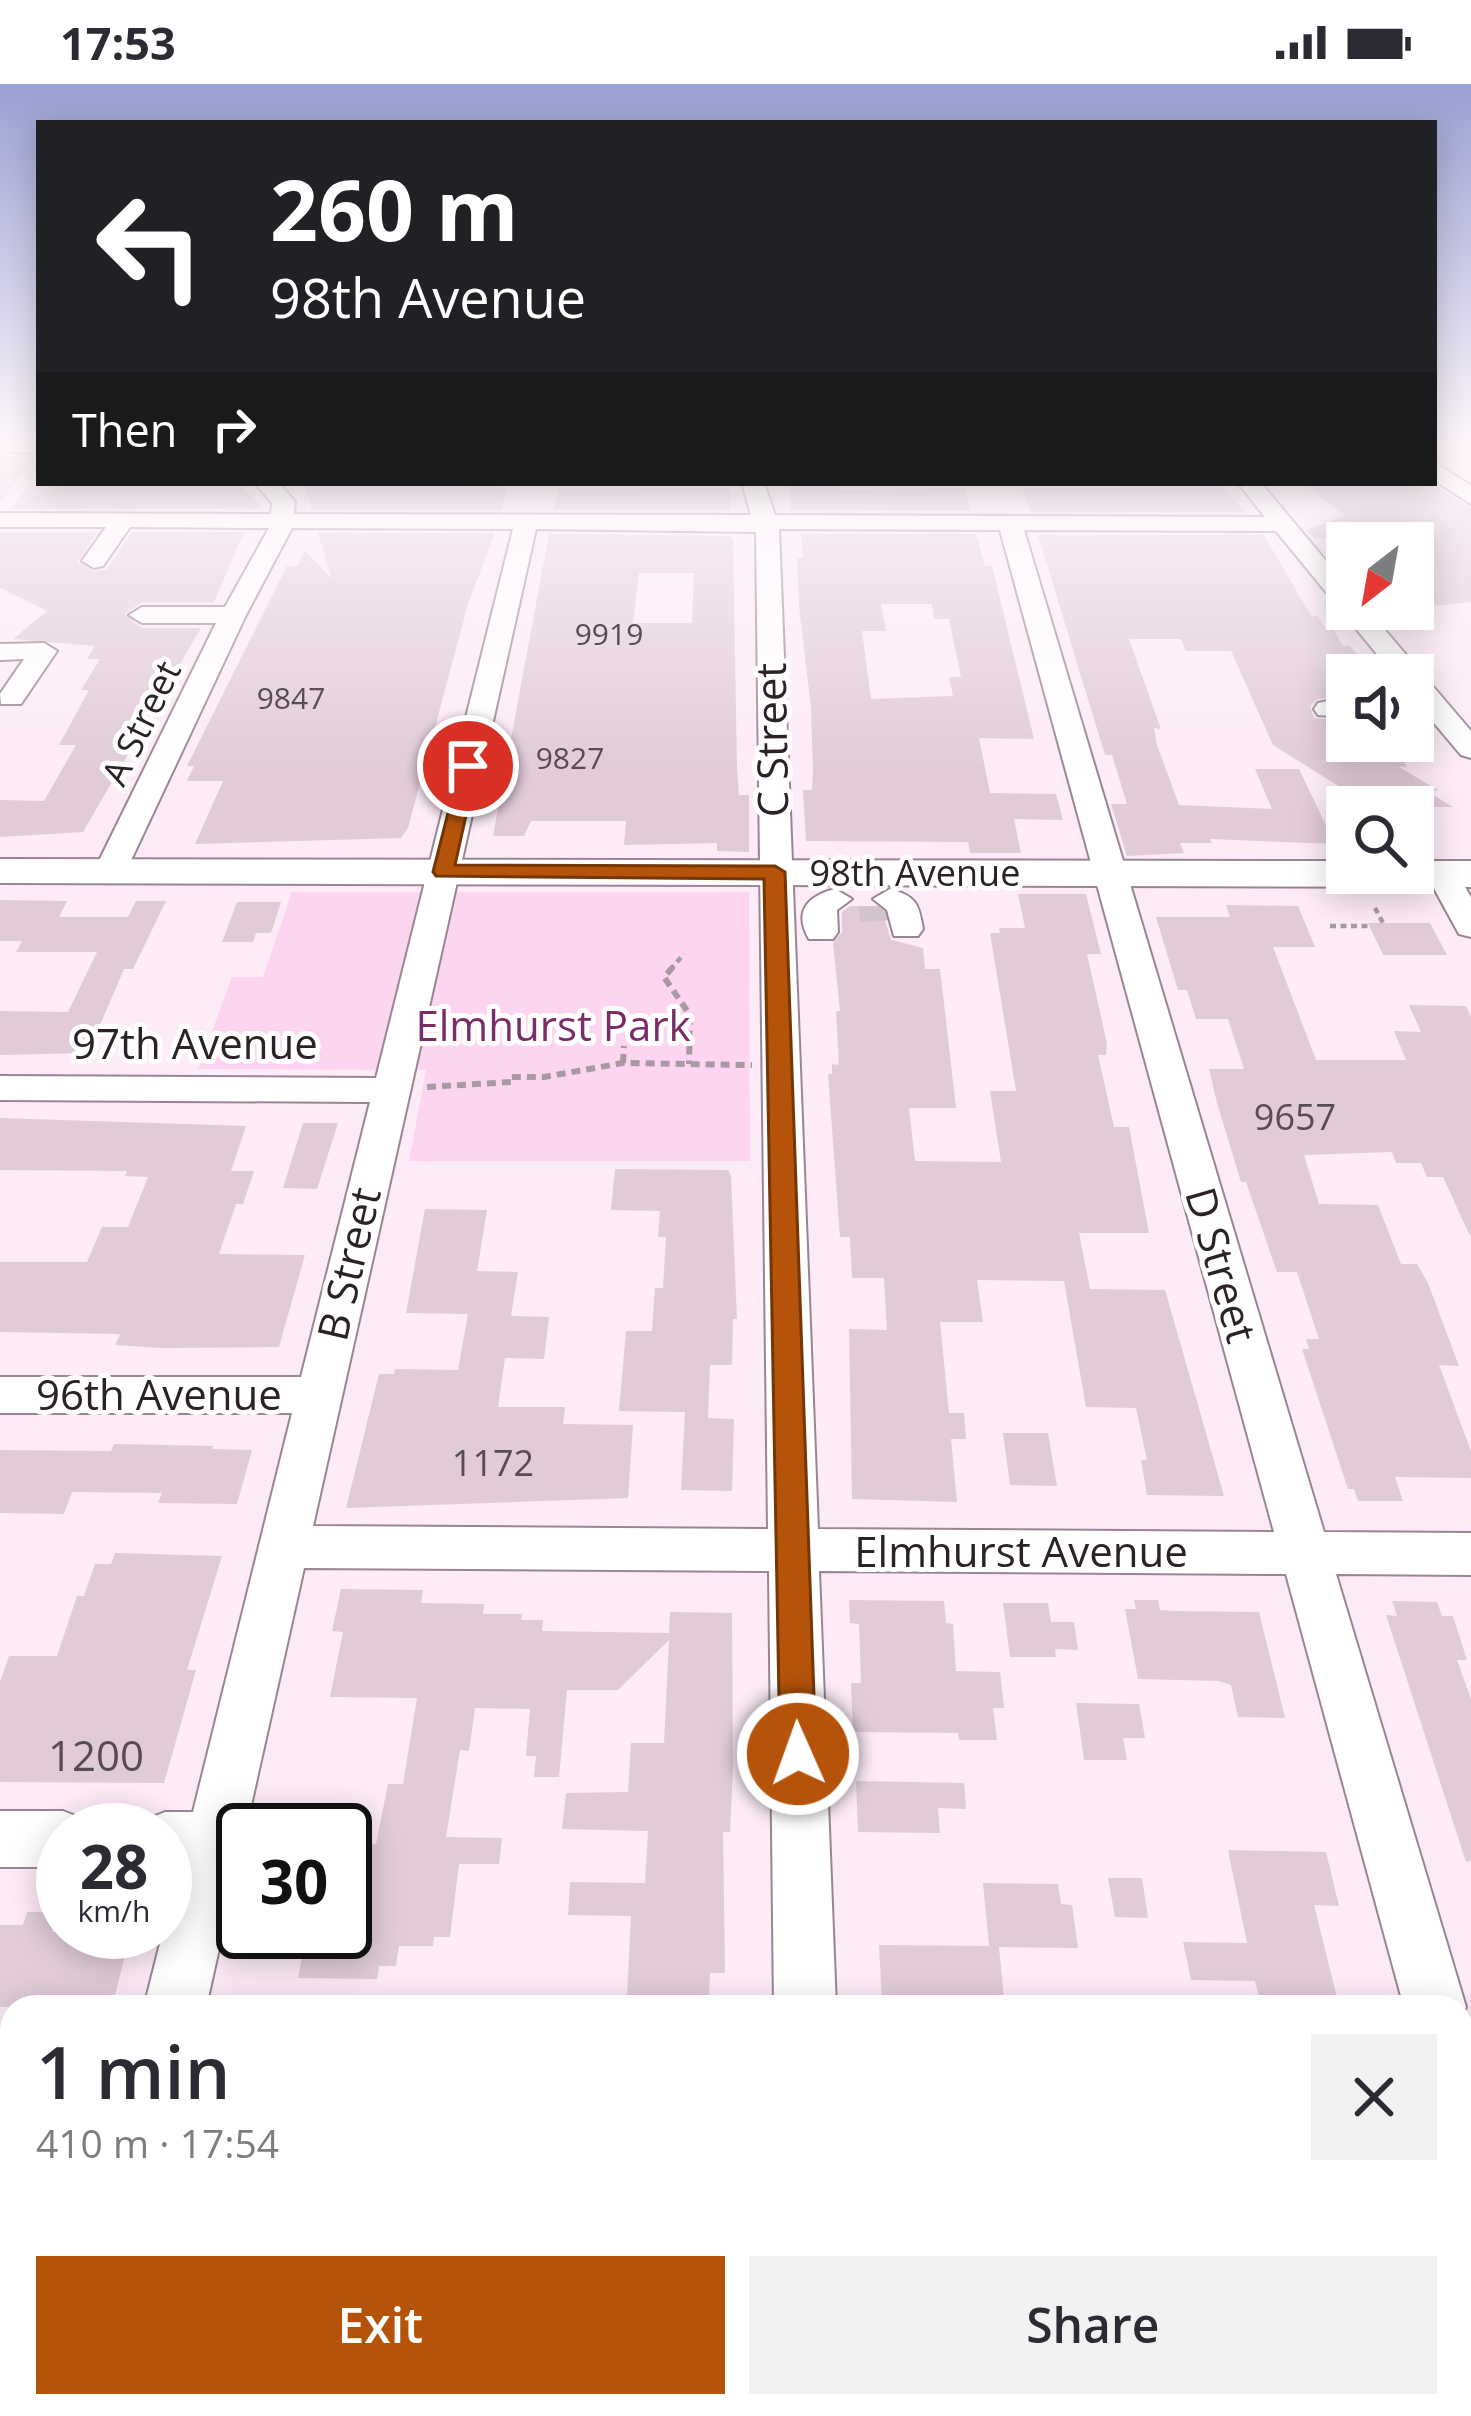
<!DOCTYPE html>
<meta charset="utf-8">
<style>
body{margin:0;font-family:"Open Sans",sans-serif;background:#f2f2f3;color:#2b2b33;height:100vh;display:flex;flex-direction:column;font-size:45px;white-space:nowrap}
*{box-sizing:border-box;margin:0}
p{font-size:39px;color:#7c7c81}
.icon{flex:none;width:66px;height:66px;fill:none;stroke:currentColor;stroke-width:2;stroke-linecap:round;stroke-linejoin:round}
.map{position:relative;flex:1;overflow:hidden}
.drawer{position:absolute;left:0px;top:1911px;width:1473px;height:423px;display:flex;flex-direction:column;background:#fff;border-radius:36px 36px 0 0;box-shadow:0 6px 30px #0003}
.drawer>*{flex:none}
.guide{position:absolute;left:36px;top:36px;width:1401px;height:366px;border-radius:0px;box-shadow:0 6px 30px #0003;background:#202124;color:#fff;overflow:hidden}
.needle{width:78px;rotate:211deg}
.tools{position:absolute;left:1326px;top:438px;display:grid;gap:24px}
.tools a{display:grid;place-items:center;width:108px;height:108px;border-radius:0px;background:#fff;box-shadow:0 6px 30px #0003;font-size:60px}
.speed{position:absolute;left:36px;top:1719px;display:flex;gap:24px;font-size:60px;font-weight:700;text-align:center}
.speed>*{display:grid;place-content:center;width:156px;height:156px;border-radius:50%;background:#fff;box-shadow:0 6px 30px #0003;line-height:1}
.speed small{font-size:30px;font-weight:400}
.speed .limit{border:6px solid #111;border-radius:18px;background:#fff;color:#111}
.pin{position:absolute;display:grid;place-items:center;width:102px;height:102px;color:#fff;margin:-51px;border:6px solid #fff;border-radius:50%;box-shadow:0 3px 12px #0007}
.me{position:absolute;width:132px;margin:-66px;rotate:358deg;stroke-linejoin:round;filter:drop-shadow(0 0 9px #0008)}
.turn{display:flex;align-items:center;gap:42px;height:252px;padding:0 36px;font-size:54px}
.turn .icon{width:156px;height:156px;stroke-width:2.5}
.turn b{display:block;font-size:84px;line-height:102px}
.then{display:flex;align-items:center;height:114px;padding:0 36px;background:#0003;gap:24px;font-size:45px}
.round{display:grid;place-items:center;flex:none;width:126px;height:126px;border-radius:0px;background:#f2f2f3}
.head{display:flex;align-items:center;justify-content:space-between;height:204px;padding:0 36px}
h1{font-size:72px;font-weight:600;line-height:90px}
.primary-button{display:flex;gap:24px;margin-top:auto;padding:24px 36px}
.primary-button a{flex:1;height:138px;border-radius:0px;background:#b45309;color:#fff;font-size:48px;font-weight:600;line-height:138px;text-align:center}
.primary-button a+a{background:#f2f2f3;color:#2b2b33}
.status{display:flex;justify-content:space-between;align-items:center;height:84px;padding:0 60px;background:#fff;direction:ltr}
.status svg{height:33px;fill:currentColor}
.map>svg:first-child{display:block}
.green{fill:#fed5f0}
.building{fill:#e1cbd9;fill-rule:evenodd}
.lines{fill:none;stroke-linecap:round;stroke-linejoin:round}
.minor-tunnel{stroke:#d3c3cd;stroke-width:32;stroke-dasharray:32 15;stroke-linecap:butt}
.minor-casing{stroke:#9a8593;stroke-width:4}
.major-casing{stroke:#9a8593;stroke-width:4}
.path-far1{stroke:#a89aa3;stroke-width:4.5;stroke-dasharray:6 4.5;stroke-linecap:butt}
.path{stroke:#a89aa3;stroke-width:6;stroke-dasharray:9 6;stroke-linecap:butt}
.minor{fill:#fff;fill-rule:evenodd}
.major{fill:#fff;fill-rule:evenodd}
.route{fill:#b45309;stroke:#753606;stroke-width:3}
.labels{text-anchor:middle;stroke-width:10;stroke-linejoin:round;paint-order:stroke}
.far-number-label{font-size:30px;fill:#584c54}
.far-street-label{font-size:36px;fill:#2a2227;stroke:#fefefe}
.number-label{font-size:36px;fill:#584c54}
.street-label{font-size:42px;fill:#2a2227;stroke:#fefefe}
.park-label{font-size:42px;fill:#792c66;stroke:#fefefe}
.near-number-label{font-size:42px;fill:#584c54}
</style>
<div class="status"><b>17:53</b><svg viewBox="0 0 49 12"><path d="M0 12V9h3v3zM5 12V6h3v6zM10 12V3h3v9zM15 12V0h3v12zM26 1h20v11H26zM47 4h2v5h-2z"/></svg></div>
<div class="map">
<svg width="1471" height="2332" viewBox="0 0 1471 2332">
<rect width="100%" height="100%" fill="#fdebf7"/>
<path class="green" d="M292,808H749L750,1077H409L426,986L198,985L232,893H263Z"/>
<path class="building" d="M0,372L36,373L0,418Z
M789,399H840L841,406L965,404L971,427L791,426Z
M1303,399H1431L1471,424V518L1437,522L1413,504V446L1314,455L1306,446L1345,432Z
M241,401L260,421L257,425H10L28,402Z
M423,401L508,403L501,426H312L305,402Z
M1222,403L1246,428H1031L1023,404Z
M726,404L731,407L730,426H554L559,405Z
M0,448H97L78,478L95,488L107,485L132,448H244L214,518H142L125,530L142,544H201L83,748L0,753V716L44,717L76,661H59L89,606H81L100,575H87L95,562L13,555L47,527L0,504Z
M318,449H495L468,520L408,744L401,754L195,760L223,697H187L194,682H187L287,482H298L305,467L332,495Z
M549,450L731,452L733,456L737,686L739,711H749V768L717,767V759L624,761L626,737H531L524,752H493ZM639,489H694L692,539H633Z
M801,450H976L985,482H992L1034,655L979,654L990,709L1056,710L1063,736L1014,735L1021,769H970L968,758L806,757L803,706H812L813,687L811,623L799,522L797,474H803ZM881,520H932L934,535H949L961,593H949L953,612L871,615L862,547H886Z
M1038,451H1264L1311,532H1318L1325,544H1333L1343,562H1350L1374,591H1347V613L1317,615L1310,622L1314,634L1347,637V657H1392L1407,683H1399L1438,706L1430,709L1453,723H1372L1273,661L1231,567H1186L1181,555H1129L1161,645L1154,644L1157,661L1179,721L1272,725L1255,685H1299L1335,760L1210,755L1212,759H1180L1184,769L1127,772L1111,720H1127L1112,671H1105Z
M1018,810H1086L1101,870H1087L1107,960L1106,971H1098L1114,1043H1129L1149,1149H1079L1090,1205L1165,1206L1224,1412L1147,1411L1141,1376H1147L1136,1324L1086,1323L1064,1197L977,1196L983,1238H940L949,1329H964L966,1355H951L957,1418L852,1415L849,1245L887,1246L884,1194H852L850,1153H840L828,990H832V980L839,981L836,927H840L833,859L842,848V828L850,822H875L883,829L891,856L923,864L925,885H940L956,1024H909L915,1077L1001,1078L990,1007H1016L990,849H1000L999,844H1025Z
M0,816L67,817L59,833H128L136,817H166L133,885H124L88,969L0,971V927L68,928L97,868H16L22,857H0Z
M237,818H281L271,849H256L253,858H222Z
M1226,821L1298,822L1315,863H1273L1316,976H1406L1394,947L1421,948L1409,921L1466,922L1471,933V1154L1443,1093H1427L1421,1079H1396L1392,1068L1304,1071L1319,1120L1378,1121L1401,1180H1417L1428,1199L1459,1282L1439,1281L1471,1367V1394L1395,1393L1403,1417H1358L1354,1405H1348L1302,1265H1309L1306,1255H1319L1297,1188H1277L1246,1098H1241L1217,1019L1209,985H1244L1228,935H1196L1187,906H1178L1156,833H1230Z
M1368,839H1430L1447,871H1383Z
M0,1034L246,1042L231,1087H254L243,1120H236L219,1170L305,1171L279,1263L161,1264L115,1261L120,1250L0,1248V1178H87L102,1143H128L148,1093L125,1092L127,1087L0,1086Z
M303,1039H338L317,1105L283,1104Z
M615,1085L728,1086L731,1092L737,1235H733L732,1281H710L708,1334L734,1335L732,1407L681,1406L685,1328L619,1327L626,1247H652L655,1204H663L666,1153H658L660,1127L611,1126Z
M425,1125L487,1126L477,1187L518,1188L511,1232L549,1233L544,1275L505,1274L498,1323H565L563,1340L633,1341L628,1414L346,1424L379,1290H394L395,1285L458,1286L468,1230L406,1229Z
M1003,1349H1048L1057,1402L1010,1401Z
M114,1360L213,1362L212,1365L252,1366L237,1420L158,1419L162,1409L72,1408L64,1430L0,1429V1366L111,1367Z
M115,1469L222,1472L187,1586H196L164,1699L0,1698V1598L9,1572H57L77,1512H84L95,1480H111Z
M341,1505L423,1506L421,1519L484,1520L483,1530H522L521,1536H543L542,1547L669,1549L670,1528L732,1529L733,1685L730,1748H723L725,1889H710L709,1913H627L631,1832L568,1831L570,1798L645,1799L648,1747L562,1745L566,1709L628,1708L631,1659H664L669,1556L618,1606H567L559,1693H534L536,1672H526L530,1625L475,1624L469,1667L460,1666L446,1753L502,1754L499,1780H459L450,1853H434L433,1862H399L396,1882H379L377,1895L298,1894L306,1853H345V1759L376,1760L388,1700H403L417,1614L330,1613L343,1548L332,1547Z
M849,1516L944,1517L946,1539L953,1540L956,1587L1000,1588L1004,1624H993L997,1656H959L958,1649L853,1648L851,1599H861L859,1540L850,1539Z
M1134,1516H1158L1160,1526L1174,1527L1259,1528L1285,1634L1238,1633L1231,1601L1219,1597L1138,1595L1125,1525H1136Z
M1392,1517L1437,1518L1442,1532H1453L1467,1576H1457L1471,1615V1777L1466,1778L1386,1531L1397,1532Z
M1003,1519H1048L1051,1538H1074L1078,1566L1055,1565L1056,1573H1010Z
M1076,1619L1139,1620L1145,1654H1123L1127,1676H1084Z
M856,1697L964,1699L966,1725L938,1724L940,1749L858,1748Z
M1228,1766L1326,1768L1339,1822L1314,1821L1337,1914L1259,1912L1255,1897L1191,1896L1183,1858L1247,1859Z
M1108,1794H1142L1148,1834L1115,1833Z
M983,1799L1058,1800L1061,1820L1072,1821L1078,1864L999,1863L1004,1914L954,1913L955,1919H882L879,1861L989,1862Z
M27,1828H57L52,1848H131L112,1923H0V1841H23Z"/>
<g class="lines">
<path class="minor-tunnel" d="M875,822L876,837"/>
<defs>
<path id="minor" d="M0,361H39V368H10Z
M1434,378L1471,402V420L1434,396Z
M255,399H279L295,418L294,430L751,431L742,399H764L775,431L1265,433L1238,399H1261L1347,502V525H1367L1471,647V674L1461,671L1413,614V591H1394L1276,447L1024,446L1324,1448L1471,1449V1491L1336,1490L1466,1923L1461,1934V1923H1404L1286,1490L819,1487L836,1923H774L769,1487L304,1484L206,1923H144L179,1784H165V1746H141L145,1736L165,1728H193L292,1329H0V1293H301L370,1018L0,1016V992L376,994L513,445L292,444L246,531L126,787L121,794H99L94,787L216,539H142L129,531L142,523H225L269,444L130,443L103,482L94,484L82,477L106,443H0V429L271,430L272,419ZM536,445L756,448L768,1445L313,1442ZM779,445L1000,446L1274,1448L818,1445Z
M44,559L57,567L21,620H1L0,610L24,575L0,576V560Z
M1328,617H1347V633L1318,631L1314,625L1318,619Z
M1442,780L1453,783L1471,813V853L1459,850L1426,790Z
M835,805L852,815L837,826L838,848L833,855H809C793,827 808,812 835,805Z
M890,805C916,812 919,820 923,845L918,852H894L887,826L873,815Z
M0,1727H63L83,1735L88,1746H63V1783H0Z
M1461,1980L1471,1984V2079L1461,2075Z
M47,2322H119L117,2332H45Z
M780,2322H852V2332H780Z"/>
<path id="major" d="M0,775L1347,777V789H1413V777H1471V803L0,799Z"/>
</defs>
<use href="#minor" class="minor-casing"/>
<use href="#major" class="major-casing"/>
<path class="path-far1" d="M1375,824L1383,839
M1330,842H1369
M670,886L684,870"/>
<path class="path" d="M673,883L664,893L690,931L689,980
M623,979L624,962
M427,1003L511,998V993H544L623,979L752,981"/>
<use href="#minor" class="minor"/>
<use href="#major" class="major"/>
</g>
<linearGradient id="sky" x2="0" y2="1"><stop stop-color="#99a0d2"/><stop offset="0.52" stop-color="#fef6fb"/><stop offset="1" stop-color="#fef6fb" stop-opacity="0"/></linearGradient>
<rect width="1471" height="688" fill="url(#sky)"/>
<path class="route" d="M461,678L477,682L455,781L775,782L785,788L816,1670L811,1682L798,1687L785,1682L780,1670L764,795L436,792L433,788Z"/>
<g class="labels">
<g class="far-number-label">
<text x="609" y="561">9919</text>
<text x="291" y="625">9847</text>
<text x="570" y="685">9827</text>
</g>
<g class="far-street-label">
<text transform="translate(141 639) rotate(-64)" y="13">A Street</text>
<text x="915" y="802">98th Avenue</text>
</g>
<g class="number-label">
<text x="1295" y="1046">9657</text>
<text x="493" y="1392">1172</text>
</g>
<g class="street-label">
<text transform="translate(772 656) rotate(-91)" y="15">C Street</text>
<text x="195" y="975">97th Avenue</text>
<text transform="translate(349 1180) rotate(-77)" y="15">B Street</text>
<text transform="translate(1221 1181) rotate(74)" y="15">D Street</text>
<text x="159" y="1326">96th Avenue</text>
<text x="1021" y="1483">Elmhurst Avenue</text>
</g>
<g class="park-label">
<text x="553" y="957">Elmhurst Park</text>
</g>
<g class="near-number-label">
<text x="96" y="1687">1200</text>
</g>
</g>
</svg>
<div class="tools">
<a><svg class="needle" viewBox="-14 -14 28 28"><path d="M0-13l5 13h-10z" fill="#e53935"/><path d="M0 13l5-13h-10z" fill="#7c7c81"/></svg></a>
<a><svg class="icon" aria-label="sound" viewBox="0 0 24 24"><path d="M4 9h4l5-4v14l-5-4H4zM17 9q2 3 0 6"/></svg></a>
<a><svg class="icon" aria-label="search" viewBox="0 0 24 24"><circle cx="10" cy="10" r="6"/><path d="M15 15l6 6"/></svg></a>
</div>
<div class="speed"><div>28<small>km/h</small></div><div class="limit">30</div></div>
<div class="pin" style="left:468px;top:682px;background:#d93025"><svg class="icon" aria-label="arrive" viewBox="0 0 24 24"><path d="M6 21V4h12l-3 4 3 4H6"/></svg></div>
<svg class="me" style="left:798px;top:1670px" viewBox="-20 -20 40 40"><circle r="17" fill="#b45309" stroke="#fff" stroke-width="3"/><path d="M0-11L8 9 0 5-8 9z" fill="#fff"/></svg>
<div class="guide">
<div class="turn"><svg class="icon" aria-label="left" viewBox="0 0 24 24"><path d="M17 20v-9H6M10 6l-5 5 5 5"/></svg><div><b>260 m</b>98th Avenue</div></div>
<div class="then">Then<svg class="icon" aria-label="right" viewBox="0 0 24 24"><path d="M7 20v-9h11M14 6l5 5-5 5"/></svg></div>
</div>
<section class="drawer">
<div class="head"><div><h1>1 min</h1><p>410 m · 17:54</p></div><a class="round"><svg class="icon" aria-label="close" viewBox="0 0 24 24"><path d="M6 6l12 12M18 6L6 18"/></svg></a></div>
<div class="primary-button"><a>Exit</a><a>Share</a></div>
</section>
</div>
